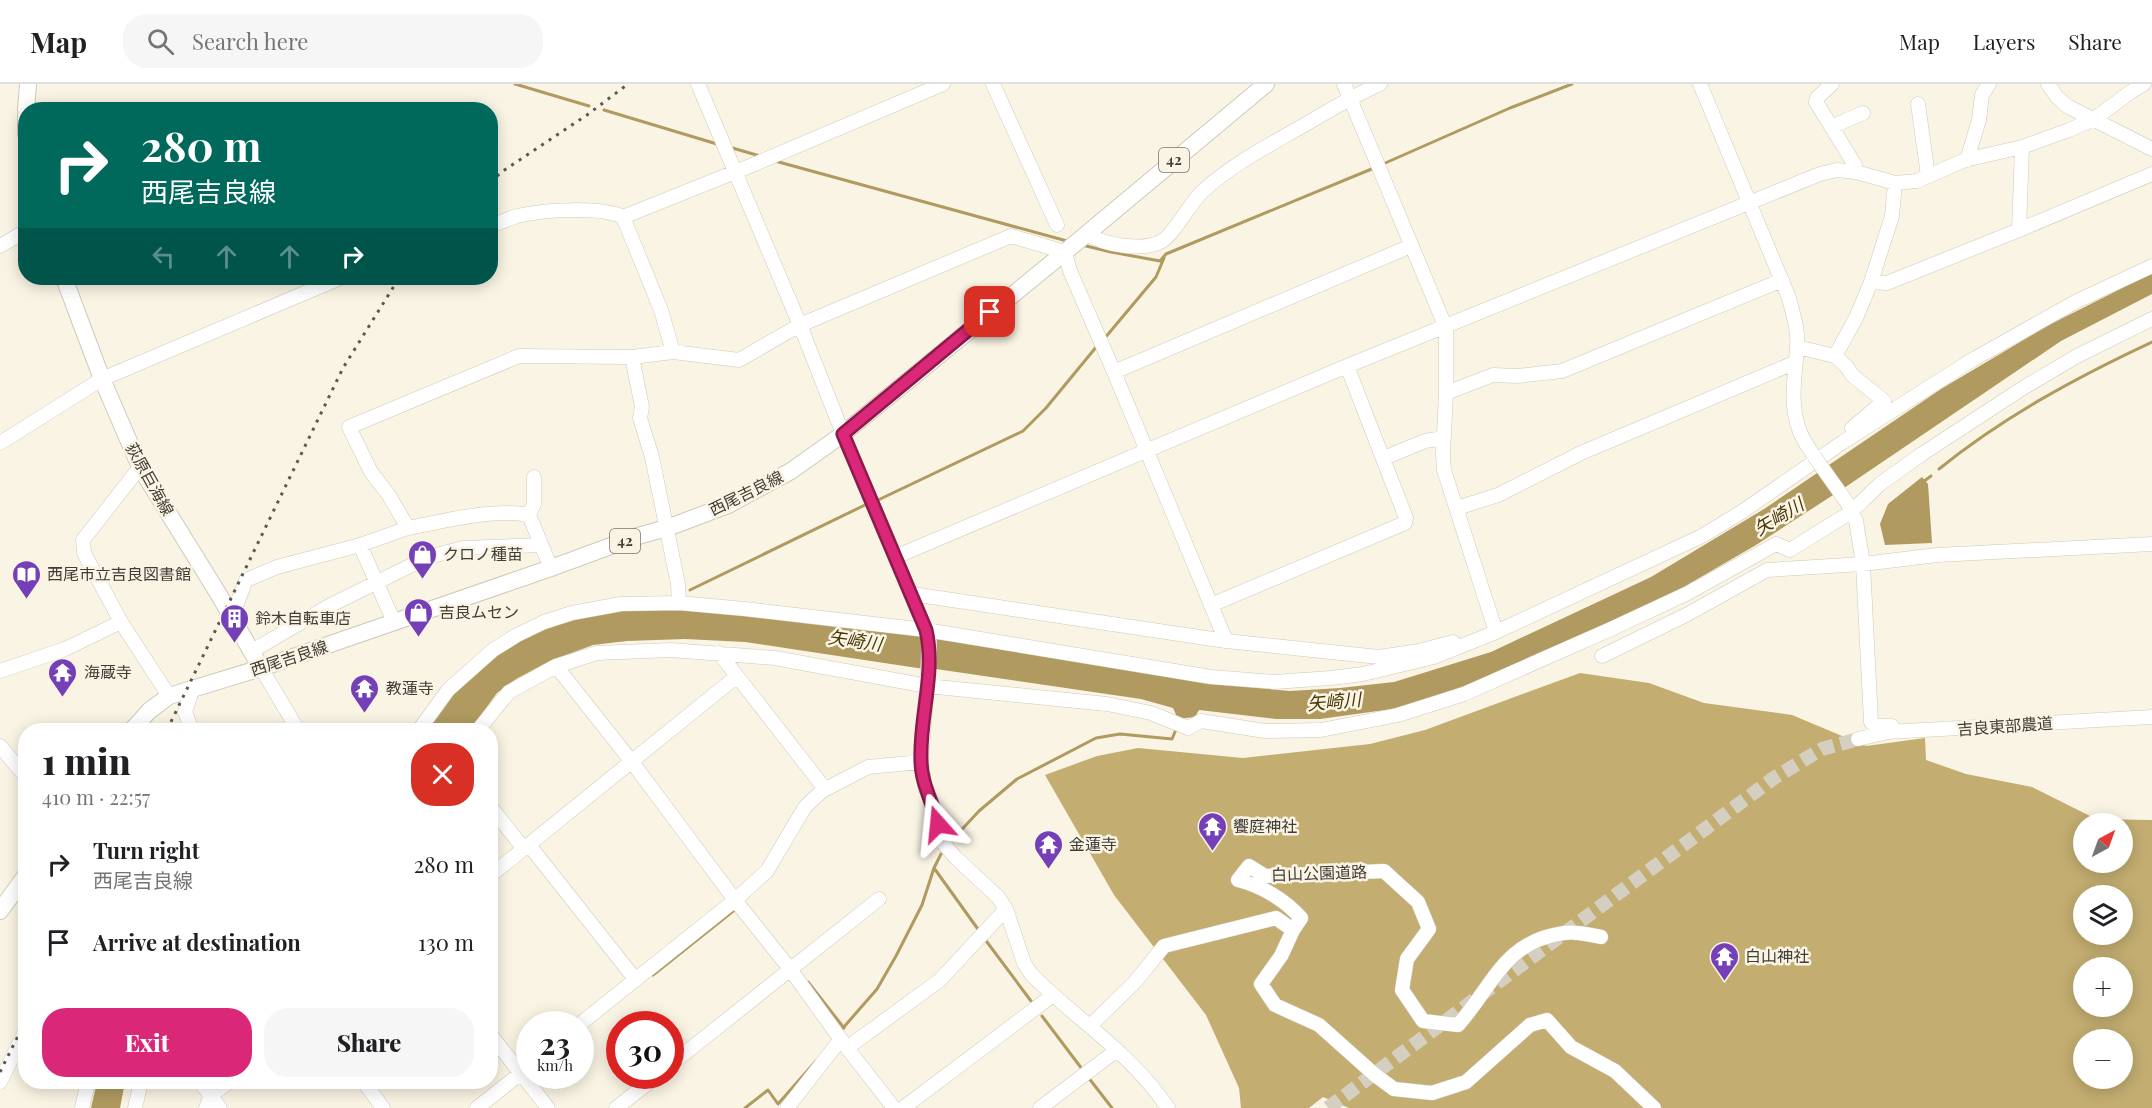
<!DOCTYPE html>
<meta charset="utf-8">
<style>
body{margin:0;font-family:"Playfair Display","Noto Sans JP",serif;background:#f6f6f6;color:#202124;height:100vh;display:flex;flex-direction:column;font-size:22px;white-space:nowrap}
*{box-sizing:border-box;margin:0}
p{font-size:20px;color:#757577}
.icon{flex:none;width:33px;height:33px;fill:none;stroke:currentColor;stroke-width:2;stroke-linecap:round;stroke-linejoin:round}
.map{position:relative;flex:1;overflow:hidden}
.drawer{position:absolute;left:18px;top:639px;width:480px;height:366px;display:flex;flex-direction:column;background:#fff;border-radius:24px;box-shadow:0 3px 15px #0003}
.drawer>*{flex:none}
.hud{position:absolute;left:18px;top:18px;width:480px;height:183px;border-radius:24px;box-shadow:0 3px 15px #0003;background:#00695c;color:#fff;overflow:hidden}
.needle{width:39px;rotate:41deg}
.controls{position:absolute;left:2073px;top:729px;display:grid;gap:12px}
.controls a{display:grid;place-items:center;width:60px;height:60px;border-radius:50%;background:#fff;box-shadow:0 3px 15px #0003;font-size:30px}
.speed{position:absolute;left:516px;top:927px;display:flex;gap:12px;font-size:30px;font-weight:700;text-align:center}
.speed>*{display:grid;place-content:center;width:78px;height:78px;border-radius:50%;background:#fff;box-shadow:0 3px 15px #0003;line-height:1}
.speed small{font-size:15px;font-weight:400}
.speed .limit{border:9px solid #d22;background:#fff;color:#111}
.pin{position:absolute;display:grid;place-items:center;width:51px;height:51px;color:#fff;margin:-26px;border-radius:12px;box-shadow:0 3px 9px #0006}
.me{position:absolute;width:66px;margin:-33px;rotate:342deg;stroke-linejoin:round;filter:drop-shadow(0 0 4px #0008)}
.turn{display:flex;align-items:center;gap:21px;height:126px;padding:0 24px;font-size:27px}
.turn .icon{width:78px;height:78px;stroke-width:2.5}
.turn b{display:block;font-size:42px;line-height:51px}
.lanes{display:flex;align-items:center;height:57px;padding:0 24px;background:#0003;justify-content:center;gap:30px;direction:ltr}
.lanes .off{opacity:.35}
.round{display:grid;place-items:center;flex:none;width:63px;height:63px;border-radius:24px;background:#f6f6f6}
.head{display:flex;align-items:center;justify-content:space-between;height:102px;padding:0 24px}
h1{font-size:36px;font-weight:800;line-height:45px}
.primary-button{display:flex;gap:12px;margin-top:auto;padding:12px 24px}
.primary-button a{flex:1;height:69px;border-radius:24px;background:#db2777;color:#fff;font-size:24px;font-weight:800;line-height:69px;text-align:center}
.primary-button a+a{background:#f6f6f6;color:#202124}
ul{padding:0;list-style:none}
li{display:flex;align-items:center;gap:18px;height:78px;padding:0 24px}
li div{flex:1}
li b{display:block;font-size:22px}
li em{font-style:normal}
header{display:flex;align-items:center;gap:36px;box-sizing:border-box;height:84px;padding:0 30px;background:#fff;border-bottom:2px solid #e0e0e0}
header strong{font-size:28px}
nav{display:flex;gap:33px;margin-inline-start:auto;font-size:21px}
.search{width:420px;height:54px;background:#f6f6f6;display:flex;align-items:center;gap:15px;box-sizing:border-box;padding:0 21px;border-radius:24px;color:#757577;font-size:22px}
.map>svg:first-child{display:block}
.forest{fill:#c3ad71;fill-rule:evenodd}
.water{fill:#b09a5f}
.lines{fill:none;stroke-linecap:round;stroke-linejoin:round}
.stream{stroke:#b09a5f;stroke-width:3}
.minor-tunnel{stroke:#d5cfc1;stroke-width:14;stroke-dasharray:14 7;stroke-linecap:butt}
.minor-casing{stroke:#cfc9ba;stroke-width:15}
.major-casing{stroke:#cfc9ba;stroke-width:18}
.minor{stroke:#fff;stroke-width:14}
.major{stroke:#fff;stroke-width:16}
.rail{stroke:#5c5951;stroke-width:3;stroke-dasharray:3 6;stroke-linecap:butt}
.minor-bridge-casing{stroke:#cfc9ba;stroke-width:15;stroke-linecap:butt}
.minor-bridge{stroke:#fff;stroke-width:14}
.route-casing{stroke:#8e194d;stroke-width:15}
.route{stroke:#db2777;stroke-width:10}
.labels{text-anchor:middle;stroke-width:5;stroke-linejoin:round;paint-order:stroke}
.shield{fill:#faf4e4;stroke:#77746a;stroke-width:1.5}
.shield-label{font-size:15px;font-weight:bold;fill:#3f3d36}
.street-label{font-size:16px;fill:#3f3d36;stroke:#faf4e4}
.poi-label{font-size:16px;fill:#3f3d36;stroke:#faf4e4;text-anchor:start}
.water-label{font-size:18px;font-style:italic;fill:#483907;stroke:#faf4e4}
</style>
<header>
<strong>Map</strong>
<div class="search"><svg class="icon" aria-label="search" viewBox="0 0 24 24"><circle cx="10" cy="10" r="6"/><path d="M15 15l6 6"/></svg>Search here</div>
<nav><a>Map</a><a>Layers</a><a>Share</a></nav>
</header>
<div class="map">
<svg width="2152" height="1024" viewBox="0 0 2152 1024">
<rect width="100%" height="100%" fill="#faf4e4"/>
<path class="forest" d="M1580,589L1649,599L1704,619L1792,631L1866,662L1925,654L1926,676L1966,690L2032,703L2096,735L2152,736V1024H1349L1323,1013L1309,1024H1241L1239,1004L1206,931L1114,811L1045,691L1097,672L1138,664L1243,674L1370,660L1425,646ZM2084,740H2122V778H2084ZM2084,812H2122V850H2084ZM2084,884H2122V922H2084ZM2084,956H2122V994H2084Z"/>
<path class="water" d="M2152,189V210L2061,257L1847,402L1756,461L1644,526L1454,608L1392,625L1320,635H1276L1199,626L1195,633L1178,635L1173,624L1141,615L936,585L937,555L1225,601L1290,607L1340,604L1394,598L1491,568L1651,493L1764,425L1941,305L2047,242Z
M1922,393L1928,400L1932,459L1885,461L1880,440L1888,420Z
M702,524L920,549L924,585L745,558L685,555L627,557L593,561L550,577L516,595L497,609L470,646H427L441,621L506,562L551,540L598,526Z
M97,998H125L120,1024H91Z"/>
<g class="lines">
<path class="stream" d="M515,0L589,22
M604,26L717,60
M729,63L760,72
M775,77L1067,157
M1383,80L1510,24L1572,0
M1082,161L1111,168L1160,177L1166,170L1374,84
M1104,255L1156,193L1164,174
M1939,385C2003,333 2077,293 2152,258
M1923,398L1931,392
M876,417L1023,347L1046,324L1097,262
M690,506L867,420
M952,756L979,727L1017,695L1096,654L1120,650L1172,655L1177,643
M934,784L980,848
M984,854L1031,917
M653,891L737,824
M808,898L844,944
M1042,932L1082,985
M843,944L877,905L896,872L922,821L934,784L941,770
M1088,993L1112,1024
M745,1024L768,1006L778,1020L816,977"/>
<path class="minor-tunnel" d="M1328,1024L1774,694L1822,665L1858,655"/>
<defs>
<path id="minor" d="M698,0L800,241L843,350L926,546L929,556L927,602L921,678L925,703L933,721L943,759L956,774L998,813L1006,825L1024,879L1031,890C1077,936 1131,969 1168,1024
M993,0L1057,141
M1344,0L1446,244V309L1443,370L1444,386L1496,548
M1700,0L1789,214C1793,230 1799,248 1797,264C1795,292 1789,320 1800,348C1803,356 1809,364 1814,372
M1832,0L1817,14L1816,18L1855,81L1853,88
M2048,0L2057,13L2067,22L2152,65
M1918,20L1928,92
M1831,43L1863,29
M1967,76L1979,36L1982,11L1989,0
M623,133L750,82L943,0
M490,142C499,139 508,135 517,132C542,126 600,122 623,133L661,226L673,268
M2019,146L2022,63
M1087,150C1104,161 1143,168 1162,157C1173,151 1191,118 1203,107C1231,81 1266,63 1299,44C1325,29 1352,12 1380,0
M0,162L26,147
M1871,198L1887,199L2019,146L2152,90
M1797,263L1835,272L1847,283L1852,291L1884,317L1852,344
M1835,272L1856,234L1871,198L1892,132L1895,99
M632,273L642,323L640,334L652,373L678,500L679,519
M1114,288L1411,162
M1446,309L1493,291L1518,292L1562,287L1782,196
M0,359L102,295L340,194
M1384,374L1425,357L1443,354
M140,383L83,456L84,469L121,538L169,612
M534,393V420L529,431L551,484
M1848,421L1856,437L1863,480L1871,638L1876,642H1892
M1457,424L1498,411L1581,369L1794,279
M408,444C445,437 492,424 529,431
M360,461L394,538
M895,473L1347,282L1820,90L1837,86L1856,88L1895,99L1917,97L1965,76L2022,63L2069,46L2094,35L2132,7L2144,0
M912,510L1226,557L1379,573L1419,567L1453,558
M1211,521L1405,439L1406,434L1347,282
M232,532L246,496L277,483L360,461L408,444L388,410L371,388L349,343L519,272L632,273L673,268L739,276L800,241L1011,152L1065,168L1070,187L1114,288L1226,557
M252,567L329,522L428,473L463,464L540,461
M719,569L825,705
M1602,572L1686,531L1767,486L1863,480L1937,471L2152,460
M556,582L632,678L735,816L790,885L847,964L894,1024
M261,584L298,646
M0,587L65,565L121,538
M192,646L185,628L193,603
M419,646L448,606L493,566L517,551L544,538L572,529L621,520L679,519L745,525L926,546L1211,593L1274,598L1331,594L1363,590L1434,573L1496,548L1702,452L1743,427L1843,358L1972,276L2077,217L2152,182
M478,646L509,608L556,582L597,569L671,566L775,574L927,602L1107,620L1151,629L1188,644L1201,637L1265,647L1321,646L1398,631L1464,610L1611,545L1688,509L1776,460L1790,466L1851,428L1880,400L1922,370L2023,304L2077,272L2152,235
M1858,655L1888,648L2152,633
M0,662L26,693
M490,722L524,765
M529,761L635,895
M490,792L736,593
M1293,846L1301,834C1285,816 1262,802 1238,796L1249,782L1265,792L1384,787L1418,818L1429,845L1407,875L1402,906L1423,937L1458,941C1493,902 1504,857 1564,849C1575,847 1590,851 1601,853
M580,940L735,816L767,787L805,723L822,707L868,683L921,678
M1091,941L1135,898L1164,862L1276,834L1293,846L1281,872L1261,900L1275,921L1319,941L1375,991L1394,1005L1432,1009L1466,998L1530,941L1547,936L1571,963L1615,987L1654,1024
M490,950L548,1024
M847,964L940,896L1006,825
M670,981L879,815
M0,998L26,946
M200,998L220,1024
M364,998L383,1024
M82,1024L88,998
M135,1024L141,998
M206,1024L211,1011L229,998
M477,1024L530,982
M616,1024L657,992
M787,1024L841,955
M903,1024L1053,911
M1040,1024L1117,966"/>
<path id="major" d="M26,26L28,0
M26,32V50
M64,194L102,295L140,383L219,511L261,584
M132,646L149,627L169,612L261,584L551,484L638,452L667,444L728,421L791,387L843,350L1065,168L1266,0
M0,827L26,791"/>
</defs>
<use href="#minor" class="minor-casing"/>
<use href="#major" class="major-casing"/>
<use href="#minor" class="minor"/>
<use href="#major" class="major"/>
<path class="rail" d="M490,98L503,87L587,31L628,0
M167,646L343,284L399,194
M0,988L26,936"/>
<defs>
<path id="minor-bridge" d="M1814,372L1848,420"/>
</defs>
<use href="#minor-bridge" class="minor-bridge-casing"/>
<use href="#minor-bridge" class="minor-bridge"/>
</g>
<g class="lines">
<defs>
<path id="route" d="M938,740C933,719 921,699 921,677C919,634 936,589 926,546L843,350L990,228"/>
</defs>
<use href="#route" class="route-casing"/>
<use href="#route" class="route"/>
</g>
<defs>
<symbol id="shop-pin" viewBox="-11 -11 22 30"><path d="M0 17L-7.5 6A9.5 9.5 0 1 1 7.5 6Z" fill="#7540b7" stroke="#faf4e4"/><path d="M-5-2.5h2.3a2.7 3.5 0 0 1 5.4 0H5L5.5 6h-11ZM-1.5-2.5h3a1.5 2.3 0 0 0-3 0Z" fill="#fff"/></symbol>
<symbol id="library-pin" viewBox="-11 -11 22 30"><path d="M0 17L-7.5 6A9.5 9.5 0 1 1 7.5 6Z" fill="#7540b7" stroke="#faf4e4"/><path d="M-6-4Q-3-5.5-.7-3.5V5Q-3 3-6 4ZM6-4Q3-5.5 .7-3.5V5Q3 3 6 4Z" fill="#fff"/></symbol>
<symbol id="building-pin" viewBox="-11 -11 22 30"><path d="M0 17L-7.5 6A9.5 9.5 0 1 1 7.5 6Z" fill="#7540b7" stroke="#faf4e4"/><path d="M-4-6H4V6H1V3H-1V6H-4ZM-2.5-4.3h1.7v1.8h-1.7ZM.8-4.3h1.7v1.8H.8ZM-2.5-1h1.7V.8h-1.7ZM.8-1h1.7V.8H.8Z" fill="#fff"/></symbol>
<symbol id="temple-pin" viewBox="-11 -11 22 30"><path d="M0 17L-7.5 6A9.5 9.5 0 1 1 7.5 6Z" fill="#7540b7" stroke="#faf4e4"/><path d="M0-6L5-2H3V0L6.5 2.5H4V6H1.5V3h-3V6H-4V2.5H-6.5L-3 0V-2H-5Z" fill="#fff"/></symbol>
</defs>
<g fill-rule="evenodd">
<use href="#shop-pin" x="406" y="454" width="33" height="45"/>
<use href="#library-pin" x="10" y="474" width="33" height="45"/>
<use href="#shop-pin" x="402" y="512" width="33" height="45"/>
<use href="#building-pin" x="218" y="518" width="33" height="45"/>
<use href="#temple-pin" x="46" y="572" width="33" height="45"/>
<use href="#temple-pin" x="348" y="588" width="33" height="45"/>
<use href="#temple-pin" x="1196" y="726" width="33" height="45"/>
<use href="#temple-pin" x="1032" y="744" width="33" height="45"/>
<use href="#temple-pin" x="1708" y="856" width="33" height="45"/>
</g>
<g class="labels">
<g class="shield">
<rect x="1159" y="64" width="30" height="24" rx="4.5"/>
<rect x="610" y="445" width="30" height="24" rx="4.5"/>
</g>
<g class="shield-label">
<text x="1174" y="81">42</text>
<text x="625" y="462">42</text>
</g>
<g class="street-label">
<text transform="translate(150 395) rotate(61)" y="6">荻原巨海線</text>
<text transform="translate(746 409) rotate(-26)" y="6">西尾吉良線</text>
<text transform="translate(289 574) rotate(-18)" y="6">西尾吉良線</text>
<text transform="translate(2005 642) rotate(-4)" y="6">吉良東部農道</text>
<text transform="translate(1319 789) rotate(-2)" y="6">白山公園道路</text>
</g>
<g class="poi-label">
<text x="443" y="476">クロノ種苗</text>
<text x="47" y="496">西尾市立吉良図書館</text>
<text x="439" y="534">吉良ムセン</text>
<text x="255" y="540">鈴木自転車店</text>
<text x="84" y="594">海蔵寺</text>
<text x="386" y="610">教蓮寺</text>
<text x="1233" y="748">饗庭神社</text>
<text x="1069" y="766">金蓮寺</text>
<text x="1745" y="878">白山神社</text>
</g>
<g class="water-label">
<text transform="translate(1779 433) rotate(-31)" y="6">矢崎川</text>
<text transform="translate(855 557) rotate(8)" y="6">矢崎川</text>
<text transform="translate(1334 618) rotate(-5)" y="6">矢崎川</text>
</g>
</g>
</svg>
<div class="controls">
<a><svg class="needle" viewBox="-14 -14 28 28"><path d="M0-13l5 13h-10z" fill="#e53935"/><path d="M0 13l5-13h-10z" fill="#757577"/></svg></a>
<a><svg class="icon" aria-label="layers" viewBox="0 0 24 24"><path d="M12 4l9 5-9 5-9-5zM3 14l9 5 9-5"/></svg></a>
<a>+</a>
<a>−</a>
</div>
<div class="speed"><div>23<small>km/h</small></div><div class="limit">30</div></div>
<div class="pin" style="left:990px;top:228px;background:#d93025"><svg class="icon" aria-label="arrive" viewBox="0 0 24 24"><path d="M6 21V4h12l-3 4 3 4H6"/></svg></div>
<svg class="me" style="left:938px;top:740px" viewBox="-20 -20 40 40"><path d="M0-17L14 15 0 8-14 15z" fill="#db2777" stroke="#fff" stroke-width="4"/></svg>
<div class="hud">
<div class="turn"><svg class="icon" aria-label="right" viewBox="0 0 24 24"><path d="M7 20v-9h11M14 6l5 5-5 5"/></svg><div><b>280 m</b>西尾吉良線</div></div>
<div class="lanes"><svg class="icon off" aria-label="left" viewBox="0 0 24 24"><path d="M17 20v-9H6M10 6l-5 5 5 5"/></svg><svg class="icon off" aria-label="ahead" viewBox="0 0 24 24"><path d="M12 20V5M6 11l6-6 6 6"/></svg><svg class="icon off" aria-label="ahead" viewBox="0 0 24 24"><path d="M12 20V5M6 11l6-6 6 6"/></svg><svg class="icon" aria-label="right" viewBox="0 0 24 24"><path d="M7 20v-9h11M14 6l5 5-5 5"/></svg></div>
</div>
<section class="drawer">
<div class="head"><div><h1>1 min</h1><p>410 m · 22:57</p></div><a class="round" style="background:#d93025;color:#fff"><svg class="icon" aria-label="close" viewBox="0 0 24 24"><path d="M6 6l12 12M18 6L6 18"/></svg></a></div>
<ul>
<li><svg class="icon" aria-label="right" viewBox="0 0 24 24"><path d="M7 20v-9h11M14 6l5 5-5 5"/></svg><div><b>Turn right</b><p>西尾吉良線</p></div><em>280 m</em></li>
<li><svg class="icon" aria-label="arrive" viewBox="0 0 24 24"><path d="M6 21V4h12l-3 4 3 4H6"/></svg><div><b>Arrive at destination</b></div><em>130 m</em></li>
</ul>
<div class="primary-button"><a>Exit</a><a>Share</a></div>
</section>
</div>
